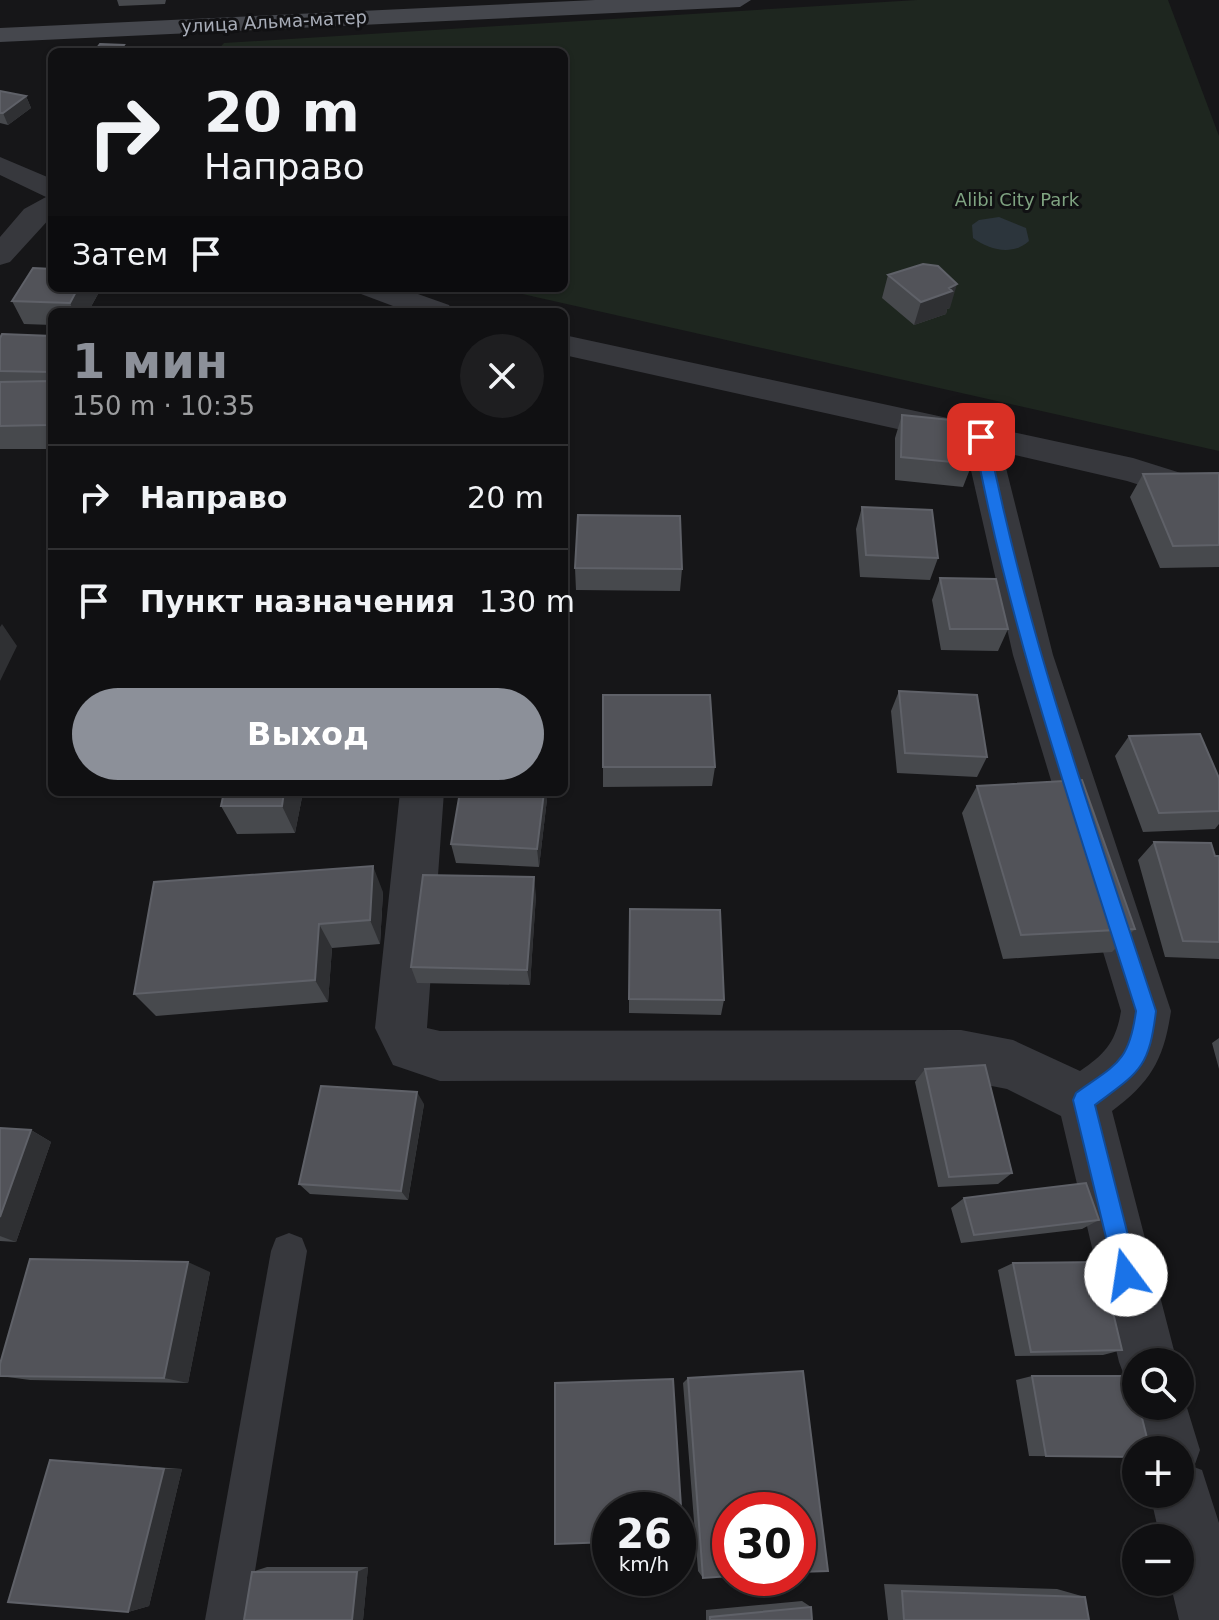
<!DOCTYPE html>
<html lang="ru">
<meta charset="utf-8">
<style>
body{margin:0;font-family:"DejaVu Sans",sans-serif;background:#1e1e20;color:#f1f3f6;height:100vh;display:flex;flex-direction:column;font-size:30px;white-space:nowrap}
*{box-sizing:border-box;margin:0}
p{font-size:26px;color:#9c9d9f}
.icon{flex:none;width:44px;height:44px;fill:none;stroke:currentColor;stroke-width:2;stroke-linecap:round;stroke-linejoin:round}
.map{position:relative;flex:1;overflow:hidden}
.drawer{position:absolute;left:48px;top:308px;width:520px;height:488px;display:flex;flex-direction:column;background:#101012;border-radius:12px;box-shadow:0 2px 6px #0004,0 0 0 2px #303032}
.drawer>*{flex:none}
.hud{position:absolute;left:48px;top:48px;width:520px;height:244px;border-radius:12px;box-shadow:0 2px 6px #0004,0 0 0 2px #303032;background:#101012;color:#f1f3f6;overflow:hidden}
.controls{position:absolute;left:1122px;top:1348px;display:grid;gap:16px}
.controls a{display:grid;place-items:center;width:72px;height:72px;border-radius:50%;background:#101012;box-shadow:0 2px 6px #0004,0 0 0 2px #303032;font-size:40px}
.speed{position:absolute;left:592px;top:1492px;display:flex;gap:16px;font-size:40px;font-weight:700;text-align:center}
.speed>*{display:grid;place-content:center;width:104px;height:104px;border-radius:50%;background:#101012;box-shadow:0 2px 6px #0004,0 0 0 2px #303032;line-height:1}
.speed small{font-size:20px;font-weight:400}
.speed .limit{border:12px solid #d22;background:#fff;color:#111}
.pin{position:absolute;display:grid;place-items:center;width:68px;height:68px;color:#fff;margin:-34px;border-radius:16px;box-shadow:0 4px 12px #0006}
.me{position:absolute;width:88px;margin:-44px;rotate:346deg;stroke-linejoin:round;filter:drop-shadow(0 0 6px #0008)}
.turn{display:flex;align-items:center;gap:28px;height:168px;padding:0 24px;font-size:36px}
.turn .icon{width:104px;height:104px;stroke-width:2.5}
.turn b{display:block;font-size:56px;line-height:68px}
.then{display:flex;align-items:center;height:76px;padding:0 24px;background:#0003;gap:16px;font-size:30px}
.round{display:grid;place-items:center;flex:none;width:84px;height:84px;border-radius:42px;background:#1e1e20}
.overview{display:flex;align-items:center;justify-content:space-between;height:136px;padding:0 24px}
h1{font-size:48px;font-weight:800;line-height:60px;color:#8c9099}
.button{display:flex;gap:16px;margin-top:auto;padding:16px 24px}
.button a{flex:1;height:92px;border-radius:48px;background:#8c9099;color:#fff;font-size:32px;font-weight:800;line-height:92px;text-align:center}
ul{padding:0;list-style:none}
li{display:flex;align-items:center;gap:24px;height:104px;padding:0 24px;border-top:2px solid #303032}
li div{flex:1}
li b{display:block;font-size:30px}
li em{font-style:normal}
.map>svg:first-child{display:block}
.green{fill:#1e261f}
.water{fill:#2c353c}
.lines{fill:none;stroke-linecap:round;stroke-linejoin:round}
.lane{fill:#37383d;fill-rule:evenodd}
.street{fill:#37383d;fill-rule:evenodd}
.secondary{fill:#45474d;fill-rule:evenodd}
.wall{fill:#47494d}
.shaded-wall{fill:#2f3033}
.building{fill:#525359;stroke:#5f6168;stroke-width:2}
.route{fill:#1a73e8;stroke:#114b97;stroke-width:2}
.labels{text-anchor:middle;stroke-width:6;stroke-linejoin:round;paint-order:stroke}
.far-street-label{font-size:18px;fill:#a8adb8;stroke:#111113}
.far-park-label{font-size:18px;fill:#7fa381;stroke:#111113}
</style>
<div class="map">
<svg width="1219" height="1620" viewBox="0 0 1219 1620">
<rect width="100%" height="100%" fill="#161618"/>
<path class="green" d="M917,0H1168L1219,136V451L496,288H564V52H216L224,43Z"/>
<path class="water" d="M999,217L1026,228L1029,241C1013,256 989,250 973,238L972,225L979,220Z"/>
<g class="lines">
<path class="lane" d="M289,1233L302,1238L307,1251L247,1620H205L271,1251L276,1238Z"/>
<path class="street" d="M0,157L52,179V216L10,262L0,265V237L24,209L46,197L0,175Z
M357,288H401L449,305L453,312H409L361,294Z
M564,335L1133,458L1219,485V510L1127,481L1002,452L1053,655L1171,1011C1164,1059 1151,1082 1112,1111L1177,1362H1136V1386L1127,1383L1119,1362L1061,1116L1007,1089L961,1080L440,1081L393,1065L375,1028L400,792H444L427,1028L440,1031L961,1030L1013,1040L1080,1071C1105,1054 1116,1042 1121,1011L1013,655L965,444L564,355Z
M1180,1385L1200,1450L1194,1467L1202,1470L1219,1523V1620H1179L1170,1582H1180V1538H1160L1150,1494H1180V1450H1140L1129,1406L1136,1390V1406H1180Z"/>
<path class="secondary" d="M595,0H751L740,7L0,42V28Z"/>
</g>
<path class="wall" d="M117,0H166L165,4L119,6Z
M0,91L26,96L31,108L8,125L0,123Z
M888,275L950,308L947,309L946,314L914,325L882,298Z
M52,288H96L98,294L88,312H52V325L24,324L12,301Z
M52,336V449H0V338Z
M902,415L972,464L963,487L895,480V438Z
M1143,474H1219V567L1160,568L1130,497Z
M862,507L938,558L930,580L860,577L856,529Z
M575,568L682,569L680,591L576,590Z
M940,578L1008,629L998,651L941,650L932,600Z
M899,691L987,757L977,777L897,773L891,711Z
M603,695L715,767L712,786L603,787Z
M1129,736L1219,778V824L1215,829L1143,832L1115,756Z
M977,786L1135,929L1112,952L1003,959L962,813Z
M303,792L295,833L237,834L221,806Z
M547,799L539,867L456,863L451,844Z
M1154,842L1219,856V959L1165,957L1138,860Z
M383,892L380,944L332,948L328,1002L156,1016L134,994Z
M536,895L530,985L417,983L411,967Z
M629,925L724,1000L721,1015L629,1013Z
M1219,1038V1069L1212,1043Z
M925,1069L1012,1173L998,1184L938,1187L915,1082Z
M424,1104L408,1200L310,1194L299,1184Z
M0,1128L31,1130L51,1142L16,1242L0,1241Z
M964,1198L1099,1220L1082,1229L961,1243L951,1208Z
M1013,1263L1122,1350L1103,1355L1015,1356L998,1270Z
M210,1272L188,1383L30,1380L0,1376Z
M1032,1376L1136,1457L1029,1456L1016,1380Z
M688,1378L703,1578L698,1571L683,1383Z
M50,1460L72,1461L182,1469L149,1606L128,1612Z
M267,1567H368L363,1620H244L252,1572Z
M884,1584L1057,1589L1085,1597L1089,1620H888Z
M802,1601L811,1607L812,1620H706V1610Z"/>
<path class="shaded-wall" d="M124,45L127,52H119Z
M26,96L31,108L8,125L3,113Z
M957,284L950,308L947,309L946,314L914,325L921,302Z
M78,288H96L98,294L88,312H74L70,303Z
M52,414V434L47,425Z
M2,624L17,646L0,681V627Z
M284,792H303L295,833L282,806Z
M544,792H546L547,799L539,867L537,849Z
M373,866L383,892L380,944L370,920Z
M534,877L536,895L530,985L527,970Z
M319,924L332,948L328,1002L315,980Z
M417,1092L424,1104L408,1200L401,1191Z
M31,1130L51,1142L16,1242L0,1236V1217Z
M188,1262L210,1272L188,1383L164,1378Z
M164,1469H182L149,1606L128,1612Z
M368,1567L363,1620H352L357,1572Z"/>
<path class="building" d="M100,44L124,45L119,52H94Z
M0,91L26,96L3,113H0Z
M923,264L938,266L957,284L949,288L952,291L921,302L888,275Z
M33,268L52,269V288H78L70,303L12,301Z
M2,334L52,336V372L0,371V338Z
M52,381V414L47,425L0,426V382Z
M902,415L970,422L972,464L901,457Z
M1219,473V545L1173,546L1143,474Z
M862,507L932,510L938,558L866,555Z
M578,515L680,516L682,569L575,568Z
M940,578L996,579L1008,629H950Z
M899,691L977,695L987,757L905,753Z
M603,695H710L715,767H603Z
M1200,734L1219,778V811L1159,813L1129,736Z
M1082,780L1135,929L1021,935L977,786Z
M224,792H284L282,806H221Z
M460,792H544L537,849L451,844Z
M1154,842L1211,843L1215,856H1219V942L1183,941Z
M373,866L370,920L319,924L315,980L134,994L154,882Z
M423,875L534,877L527,970L411,967Z
M630,909L720,910L724,1000L629,999Z
M985,1065L1012,1173L949,1177L925,1069Z
M321,1086L417,1092L401,1191L299,1184Z
M0,1128L31,1130L0,1217Z
M1086,1183L1099,1220L974,1235L964,1198Z
M30,1259L188,1262L164,1378L0,1376V1364Z
M1101,1262L1122,1350L1031,1352L1013,1263Z
M803,1371L828,1571L798,1572V1510H730V1576L703,1578L688,1378Z
M1032,1376H1132L1136,1392V1406H1139L1150,1450H1136V1457L1046,1456Z
M673,1379L683,1539H678V1510H610V1542L555,1544V1383Z
M50,1460L164,1469L128,1612L8,1602Z
M252,1572H357L352,1620H244Z
M902,1591L1085,1597L1089,1620H904Z
M811,1607L812,1620H710V1617Z"/>
<path class="route" d="M981,432L988,437C1026,633 1094,821 1156,1011C1149,1069 1139,1072 1095,1105L1138,1275L1135,1283L1126,1286L1118,1283L1115,1275L1073,1100L1076,1093C1116,1064 1129,1063 1136,1011C1076,821 1010,633 974,437Z"/>
<g class="labels">
<g class="far-street-label">
<text transform="translate(274 22) rotate(-3)" y="6">улица Альма-матер</text>
</g>
<g class="far-park-label">
<text x="1017" y="206">Alibi City Park</text>
</g>
</g>
</svg>
<div class="controls">
<a><svg class="icon" aria-label="search" viewBox="0 0 24 24"><circle cx="10" cy="10" r="6"/><path d="M15 15l6 6"/></svg></a>
<a>+</a>
<a>−</a>
</div>
<div class="speed"><div>26<small>km/h</small></div><div class="limit">30</div></div>
<div class="pin" style="left:981px;top:437px;background:#d93025"><svg class="icon" aria-label="arrive" viewBox="0 0 24 24"><path d="M6 21V4h12l-3 4 3 4H6"/></svg></div>
<svg class="me" style="left:1126px;top:1275px" viewBox="-20 -20 40 40"><circle r="19" fill="#fff"/><path d="M0-13L10 11 0 6-10 11z" fill="#1a73e8"/></svg>
<div class="hud">
<div class="turn"><svg class="icon" aria-label="right" viewBox="0 0 24 24"><path d="M7 20v-9h11M14 6l5 5-5 5"/></svg><div><b>20 m</b>Направо</div></div>
<div class="then">Затем<svg class="icon" aria-label="arrive" viewBox="0 0 24 24"><path d="M6 21V4h12l-3 4 3 4H6"/></svg></div>
</div>
<section class="drawer">
<div class="overview"><div><h1>1 мин</h1><p>150 m · 10:35</p></div><a class="round"><svg class="icon" aria-label="close" viewBox="0 0 24 24"><path d="M6 6l12 12M18 6L6 18"/></svg></a></div>
<ul>
<li><svg class="icon" aria-label="right" viewBox="0 0 24 24"><path d="M7 20v-9h11M14 6l5 5-5 5"/></svg><div><b>Направо</b></div><em>20 m</em></li>
<li><svg class="icon" aria-label="arrive" viewBox="0 0 24 24"><path d="M6 21V4h12l-3 4 3 4H6"/></svg><div><b>Пункт назначения</b></div><em>130 m</em></li>
</ul>
<div class="button"><a>Выход</a></div>
</section>
</div>
